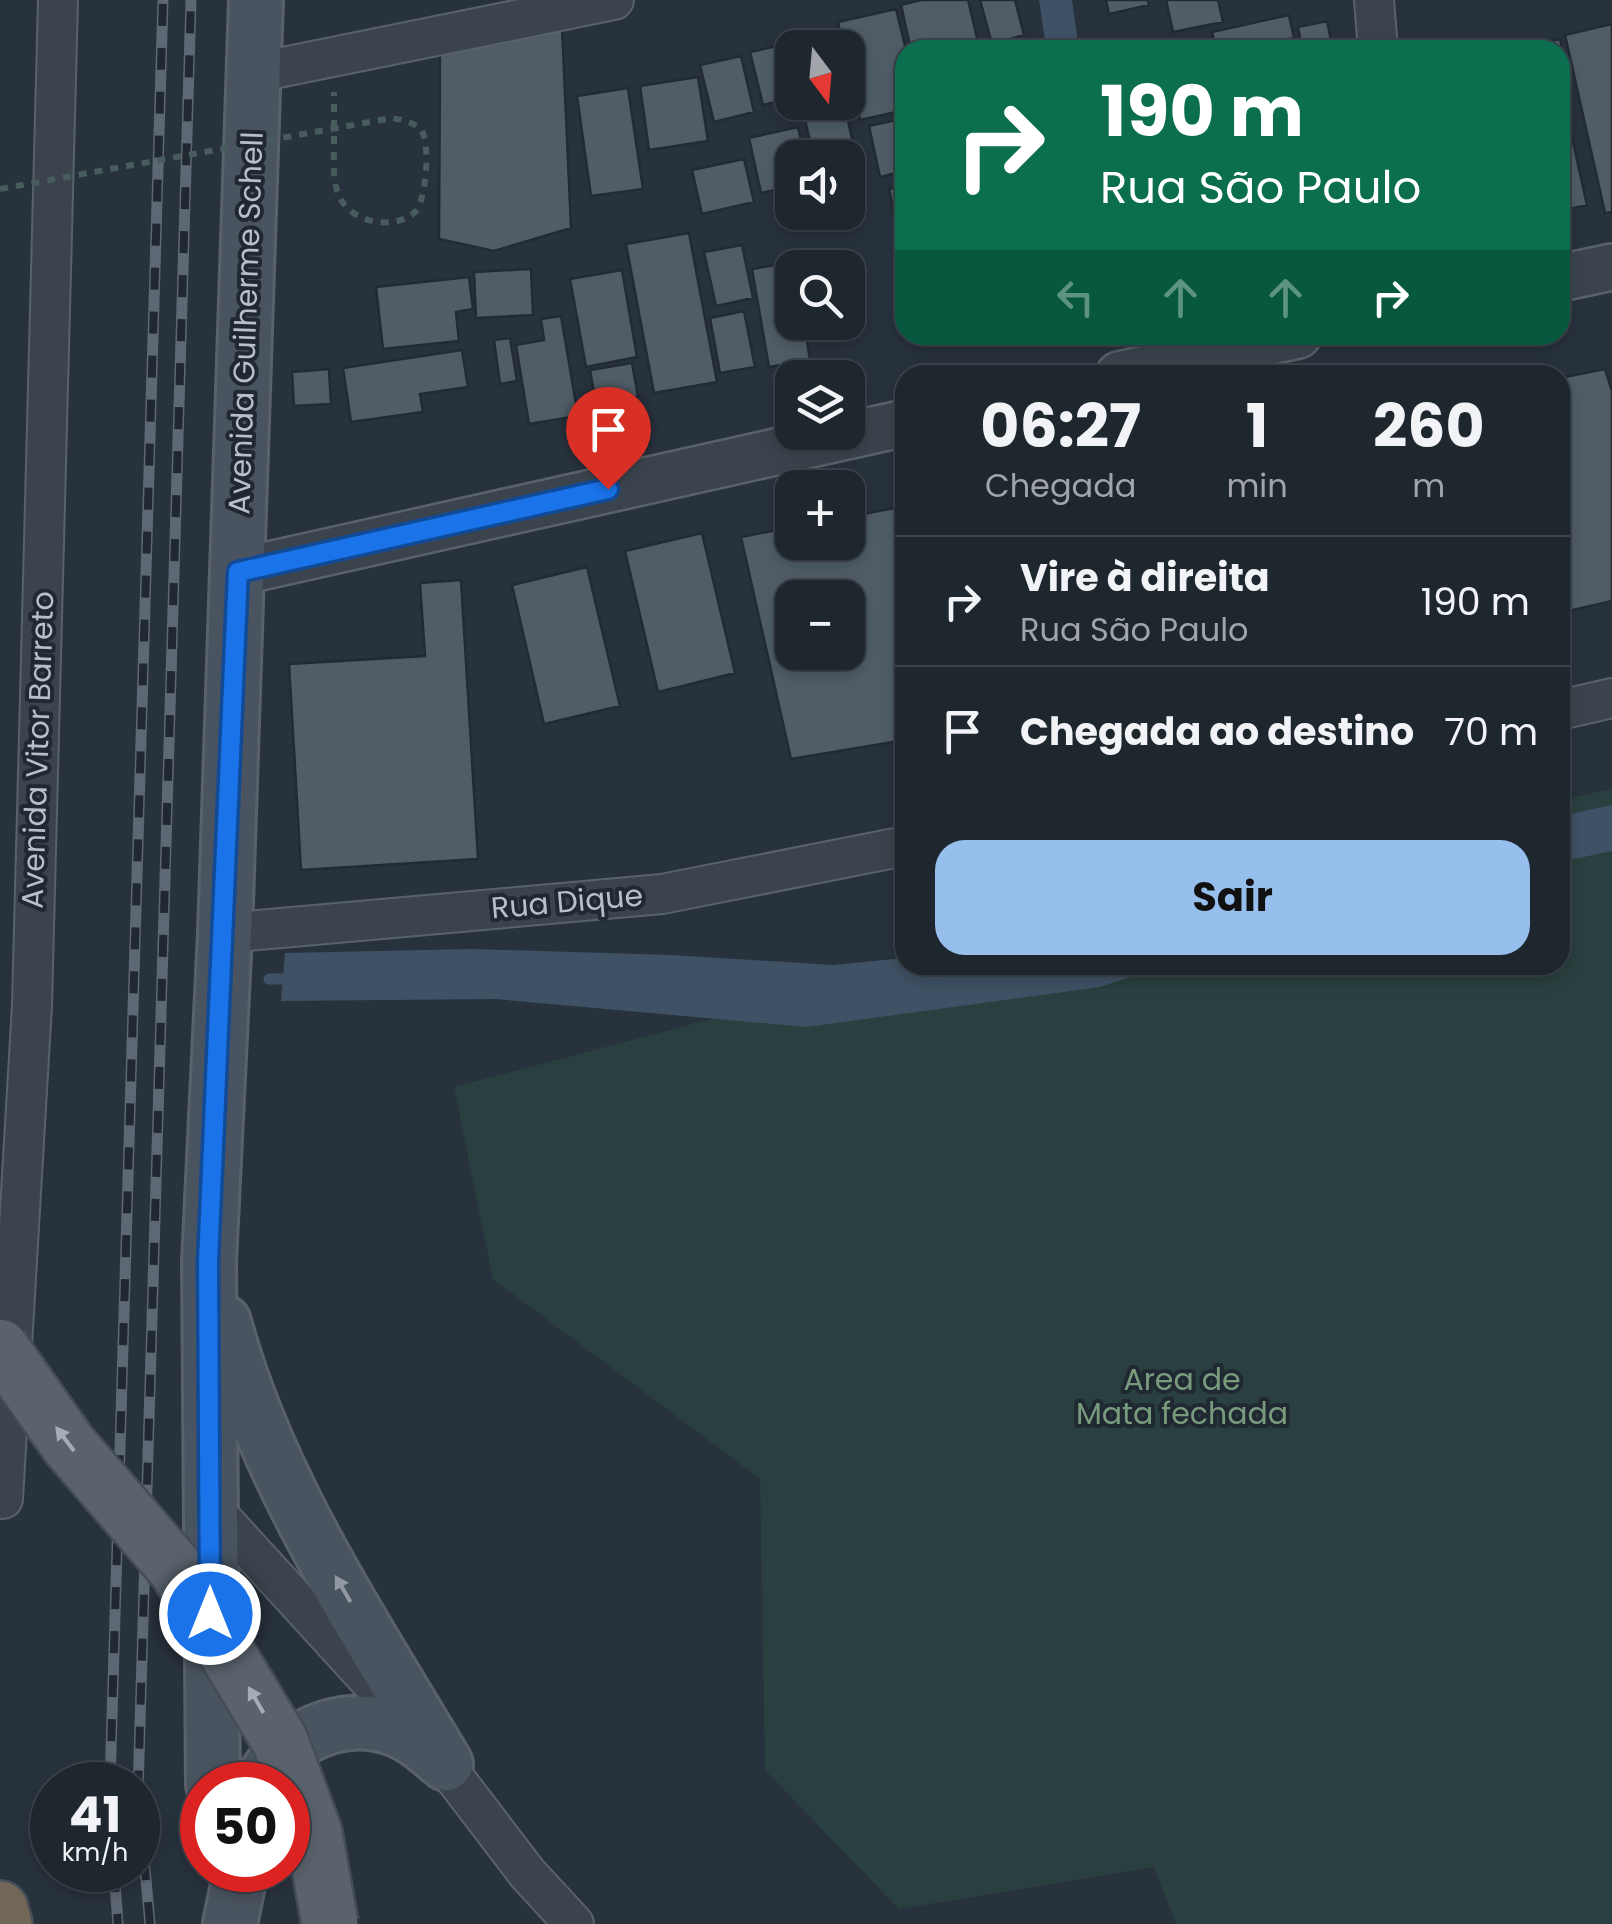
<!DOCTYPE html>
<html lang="pt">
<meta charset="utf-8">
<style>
body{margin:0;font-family:Poppins,sans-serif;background:#2b323a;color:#f1f3f6;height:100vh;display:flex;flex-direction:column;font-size:38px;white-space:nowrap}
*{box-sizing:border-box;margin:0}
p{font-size:32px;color:#a1a5aa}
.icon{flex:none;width:55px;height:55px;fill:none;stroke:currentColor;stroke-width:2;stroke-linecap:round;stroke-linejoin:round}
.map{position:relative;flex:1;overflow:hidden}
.drawer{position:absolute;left:895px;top:365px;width:675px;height:610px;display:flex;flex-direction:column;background:#1e262e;border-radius:30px;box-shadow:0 5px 15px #0003,0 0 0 2px #3c434a}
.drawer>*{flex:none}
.guide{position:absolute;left:895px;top:40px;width:675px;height:305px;border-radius:30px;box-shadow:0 5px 15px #0003,0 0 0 2px #3c434a;background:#0b6e4f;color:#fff;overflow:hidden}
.needle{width:65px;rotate:164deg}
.controls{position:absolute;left:775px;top:30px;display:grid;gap:20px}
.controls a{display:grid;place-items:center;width:90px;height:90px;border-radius:20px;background:#1e262e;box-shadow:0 5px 15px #0003,0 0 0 2px #3c434a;font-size:50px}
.speed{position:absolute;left:30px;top:1762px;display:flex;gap:20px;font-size:50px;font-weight:700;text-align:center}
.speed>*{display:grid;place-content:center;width:130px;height:130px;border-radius:50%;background:#1e262e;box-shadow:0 5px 15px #0003,0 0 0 2px #3c434a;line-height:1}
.speed small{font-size:25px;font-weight:400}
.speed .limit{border:15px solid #d22;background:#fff;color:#111}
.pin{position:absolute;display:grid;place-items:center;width:85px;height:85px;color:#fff;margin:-102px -42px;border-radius:50% 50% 50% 0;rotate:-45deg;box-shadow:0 0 10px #0007}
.pin .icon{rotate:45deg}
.me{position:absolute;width:110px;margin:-55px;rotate:0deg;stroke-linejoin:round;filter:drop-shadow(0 0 8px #0008)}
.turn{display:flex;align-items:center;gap:35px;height:210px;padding:0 40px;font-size:45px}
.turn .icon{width:130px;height:130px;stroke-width:2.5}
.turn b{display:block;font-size:70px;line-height:85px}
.lanes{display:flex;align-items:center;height:95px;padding:0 40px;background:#0003;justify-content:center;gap:50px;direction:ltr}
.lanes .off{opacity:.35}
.eta{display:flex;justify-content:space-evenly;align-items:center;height:170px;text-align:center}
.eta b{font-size:60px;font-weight:700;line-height:70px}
.button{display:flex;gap:20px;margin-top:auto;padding:20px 40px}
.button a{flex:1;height:115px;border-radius:30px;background:#97bfed;color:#111;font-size:40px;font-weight:700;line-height:115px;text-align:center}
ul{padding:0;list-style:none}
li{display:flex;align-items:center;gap:30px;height:130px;padding:0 40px;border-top:2px solid #3c434a}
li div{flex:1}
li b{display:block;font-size:38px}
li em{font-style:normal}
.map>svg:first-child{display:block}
.green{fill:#2a3f3f}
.water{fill:#3f5164}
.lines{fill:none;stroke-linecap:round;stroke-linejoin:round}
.stream{stroke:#3f5164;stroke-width:11}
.building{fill:#505d67;stroke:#222b34;stroke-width:2.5;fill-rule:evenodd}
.minor-casing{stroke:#59626b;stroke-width:42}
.tertiary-casing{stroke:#59626b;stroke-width:50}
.secondary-casing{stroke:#59626b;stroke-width:58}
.motorway-casing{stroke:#464f58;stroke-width:60}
.path{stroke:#495c5d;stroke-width:6;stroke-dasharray:8 8;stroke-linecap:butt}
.minor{stroke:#3b444d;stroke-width:38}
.tertiary{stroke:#3b444d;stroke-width:45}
.secondary{stroke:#4a5460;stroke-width:52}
.motorway{stroke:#726659;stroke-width:55}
.rail-casing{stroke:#5e6874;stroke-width:11}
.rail{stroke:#202932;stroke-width:8;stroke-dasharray:22;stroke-linecap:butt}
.primary-bridge-casing{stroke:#444d56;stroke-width:60;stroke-linecap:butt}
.path-bridge{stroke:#495c5d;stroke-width:6;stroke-dasharray:8 8;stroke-linecap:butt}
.primary-bridge{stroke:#5a636d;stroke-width:55}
.oneway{fill:#a4adb6}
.oneway2{fill:#919aa4}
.route-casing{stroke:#114b97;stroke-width:25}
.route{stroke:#1a73e8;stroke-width:18}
.labels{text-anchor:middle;stroke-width:8;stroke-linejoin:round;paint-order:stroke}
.street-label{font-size:30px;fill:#b7bfc8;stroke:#202932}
.park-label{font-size:30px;fill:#789b7e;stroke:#202932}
</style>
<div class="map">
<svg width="1612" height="1924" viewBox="0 0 1612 1924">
<rect width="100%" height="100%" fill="#28323d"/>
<path class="green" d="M1612,789V1924H1176L1154,1867L899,1909L765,1770L760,1479L493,1279L454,1087L917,965H1560V800Z"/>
<path class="water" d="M1039,0H1072L1078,42L1046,47Z
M1612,805V851L1560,862V816Z
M472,949L671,955L833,965L905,958V965H1166L1100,987L807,1027L495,999L281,1001L285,953Z"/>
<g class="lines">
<path class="stream" d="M269,979H294"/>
</g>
<path class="building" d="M921,0H968L980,50H911L901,5Z
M980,0H1015L1024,35L992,44Z
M1106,0H1148L1149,5L1109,14Z
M1166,0H1218L1223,22L1173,32Z
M896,9L906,50L905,110L860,120L848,64V48H844L838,22Z
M1289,15L1294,38L1261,45L1262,50H1216L1212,32Z
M1327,21L1333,50H1302L1298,27Z
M1612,24V212L1605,213L1565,35Z
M562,27L571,228L494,251L439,239L440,52Z
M1560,39L1568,78L1560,80V50H1514Z
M799,41L800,48H792V98L763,105L750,52Z
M741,56L754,112L714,122L700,65Z
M698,77L708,141L649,150L640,86Z
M628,88L643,189L591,196L577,96Z
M1560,101H1564L1587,205L1560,211Z
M823,102H844L857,162L848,164V158H814L802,107Z
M905,118V171L880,177L869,126Z
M798,127L805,158H792V186L761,193L749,138Z
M744,159L754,202L702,214L692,170Z
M905,186V242L900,243L889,189Z
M689,233L717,382L654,393L626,244Z
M742,245L753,298L716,306L704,252Z
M793,262L792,322H804L810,360L769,367L752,269Z
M849,267L860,326L821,333L819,322H848V268H844Z
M531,269L533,315L476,318L474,272Z
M622,270L637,357L586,367L570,279Z
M469,277L473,309L456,312L459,341L383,349L376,287Z
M744,311L755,367L720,373L710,318Z
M561,316L578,416L529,424L516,345L544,340L541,319Z
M510,338L517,381L500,384L494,340Z
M462,350L468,387L420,394L423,412L351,422L343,368Z
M632,363L638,397L596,404L590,370Z
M329,369L331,404L294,406L292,372Z
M1605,369L1612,391V601L1560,613V378Z
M905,506V740L791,759L741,537L792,527V542H848V517ZM792,598H848V652H792Z
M702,533L735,673L658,692L625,551Z
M587,567L620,706L544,724L512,585Z
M461,580L478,859L301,870L289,664L425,656L420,583Z"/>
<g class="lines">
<defs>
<path id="minor" d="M1374,0L1378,50
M254,73L614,0
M1560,710L1612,698
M225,933L662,894L905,846
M3,1499L32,1005L58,0
M209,1505L390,1703
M431,1747L527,1873L574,1924"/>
<path id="tertiary" d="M1560,278L1612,267
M1119,375L1298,335
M238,572L905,423"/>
<path id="secondary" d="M224,1322C267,1482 362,1622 446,1764
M213,1785L209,1262L225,933L256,0
M260,1785C283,1736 343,1710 395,1729C412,1735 427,1748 441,1760
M230,1924L241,1870"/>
<path id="motorway" d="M0,1909L4,1924"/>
</defs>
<use href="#minor" class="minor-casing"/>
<use href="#tertiary" class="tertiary-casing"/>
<use href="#secondary" class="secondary-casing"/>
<use href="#motorway" class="motorway-casing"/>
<path class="path" d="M334,144V92"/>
<use href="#minor" class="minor"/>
<use href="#tertiary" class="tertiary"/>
<use href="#secondary" class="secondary"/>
<use href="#motorway" class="motorway"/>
<defs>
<path id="rail" d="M110,1785L163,0
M114,1870L118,1924
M150,1924L138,1792L191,0"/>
</defs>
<use href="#rail" class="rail-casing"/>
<use href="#rail" class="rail"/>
<defs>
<path id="primary-bridge" d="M0,1347L69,1445L177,1570L280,1741L314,1833L330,1924"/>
</defs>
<use href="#primary-bridge" class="primary-bridge-casing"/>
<path class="path-bridge" d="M0,189L392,118C402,120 414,122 421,130C431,142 426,202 415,212C394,231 353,223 340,198C332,182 334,161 334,144"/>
<use href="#primary-bridge" class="primary-bridge"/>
</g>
<defs><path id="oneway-solid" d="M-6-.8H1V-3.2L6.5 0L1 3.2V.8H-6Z" transform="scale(2.5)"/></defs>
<g class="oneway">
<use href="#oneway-solid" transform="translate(65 1439) rotate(-127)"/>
<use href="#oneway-solid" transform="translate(256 1700) rotate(-120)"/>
</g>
<use class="oneway2" href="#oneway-solid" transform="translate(343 1589) rotate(-120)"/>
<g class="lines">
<defs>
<path id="route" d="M210,1614L208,1262L238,572L608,489"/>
</defs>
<use href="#route" class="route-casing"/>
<use href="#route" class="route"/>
</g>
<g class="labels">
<g class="street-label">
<text transform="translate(246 323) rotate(-88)" y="10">Avenida Guilherme Schell</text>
<text transform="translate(38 750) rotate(-88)" y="10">Avenida Vitor Barreto</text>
<text transform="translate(567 902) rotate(-5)" y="10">Rua Dique</text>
</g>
<g class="park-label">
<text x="1182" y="1390">Area de<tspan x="1182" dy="34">Mata fechada</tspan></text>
</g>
</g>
</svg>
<div class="controls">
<a><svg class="needle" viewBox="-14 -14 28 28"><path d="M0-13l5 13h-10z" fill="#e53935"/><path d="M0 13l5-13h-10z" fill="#a1a5aa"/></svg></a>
<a><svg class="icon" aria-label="sound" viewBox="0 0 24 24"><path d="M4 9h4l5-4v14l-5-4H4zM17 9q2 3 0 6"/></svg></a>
<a><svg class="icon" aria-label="search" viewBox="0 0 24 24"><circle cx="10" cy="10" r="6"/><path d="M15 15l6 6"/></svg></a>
<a><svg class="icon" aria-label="layers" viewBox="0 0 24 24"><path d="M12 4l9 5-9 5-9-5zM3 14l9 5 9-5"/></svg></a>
<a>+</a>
<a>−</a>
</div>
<div class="speed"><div>41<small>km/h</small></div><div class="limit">50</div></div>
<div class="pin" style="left:608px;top:489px;background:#d93025"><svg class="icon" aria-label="arrive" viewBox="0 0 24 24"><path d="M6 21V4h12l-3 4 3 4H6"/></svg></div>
<svg class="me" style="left:210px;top:1614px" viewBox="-20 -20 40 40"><circle r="17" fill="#1a73e8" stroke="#fff" stroke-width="3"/><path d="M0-11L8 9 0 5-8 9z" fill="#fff"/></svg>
<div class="guide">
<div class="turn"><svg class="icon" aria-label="right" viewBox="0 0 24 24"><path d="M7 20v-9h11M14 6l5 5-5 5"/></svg><div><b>190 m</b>Rua São Paulo</div></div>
<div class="lanes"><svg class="icon off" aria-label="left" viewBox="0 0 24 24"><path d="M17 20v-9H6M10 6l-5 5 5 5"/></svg><svg class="icon off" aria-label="ahead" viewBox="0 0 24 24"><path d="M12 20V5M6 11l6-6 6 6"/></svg><svg class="icon off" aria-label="ahead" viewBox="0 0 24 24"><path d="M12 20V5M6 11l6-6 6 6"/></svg><svg class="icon" aria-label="right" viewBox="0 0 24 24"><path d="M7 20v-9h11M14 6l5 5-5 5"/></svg></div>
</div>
<section class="drawer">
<div class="eta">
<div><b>06:27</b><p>Chegada</p></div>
<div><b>1</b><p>min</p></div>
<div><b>260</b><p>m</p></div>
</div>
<ul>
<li><svg class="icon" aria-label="right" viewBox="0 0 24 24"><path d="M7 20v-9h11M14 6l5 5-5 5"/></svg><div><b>Vire à direita</b><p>Rua São Paulo</p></div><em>190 m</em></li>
<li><svg class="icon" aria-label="arrive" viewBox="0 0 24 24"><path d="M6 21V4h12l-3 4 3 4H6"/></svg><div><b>Chegada ao destino</b></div><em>70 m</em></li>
</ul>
<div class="button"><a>Sair</a></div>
</section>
</div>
